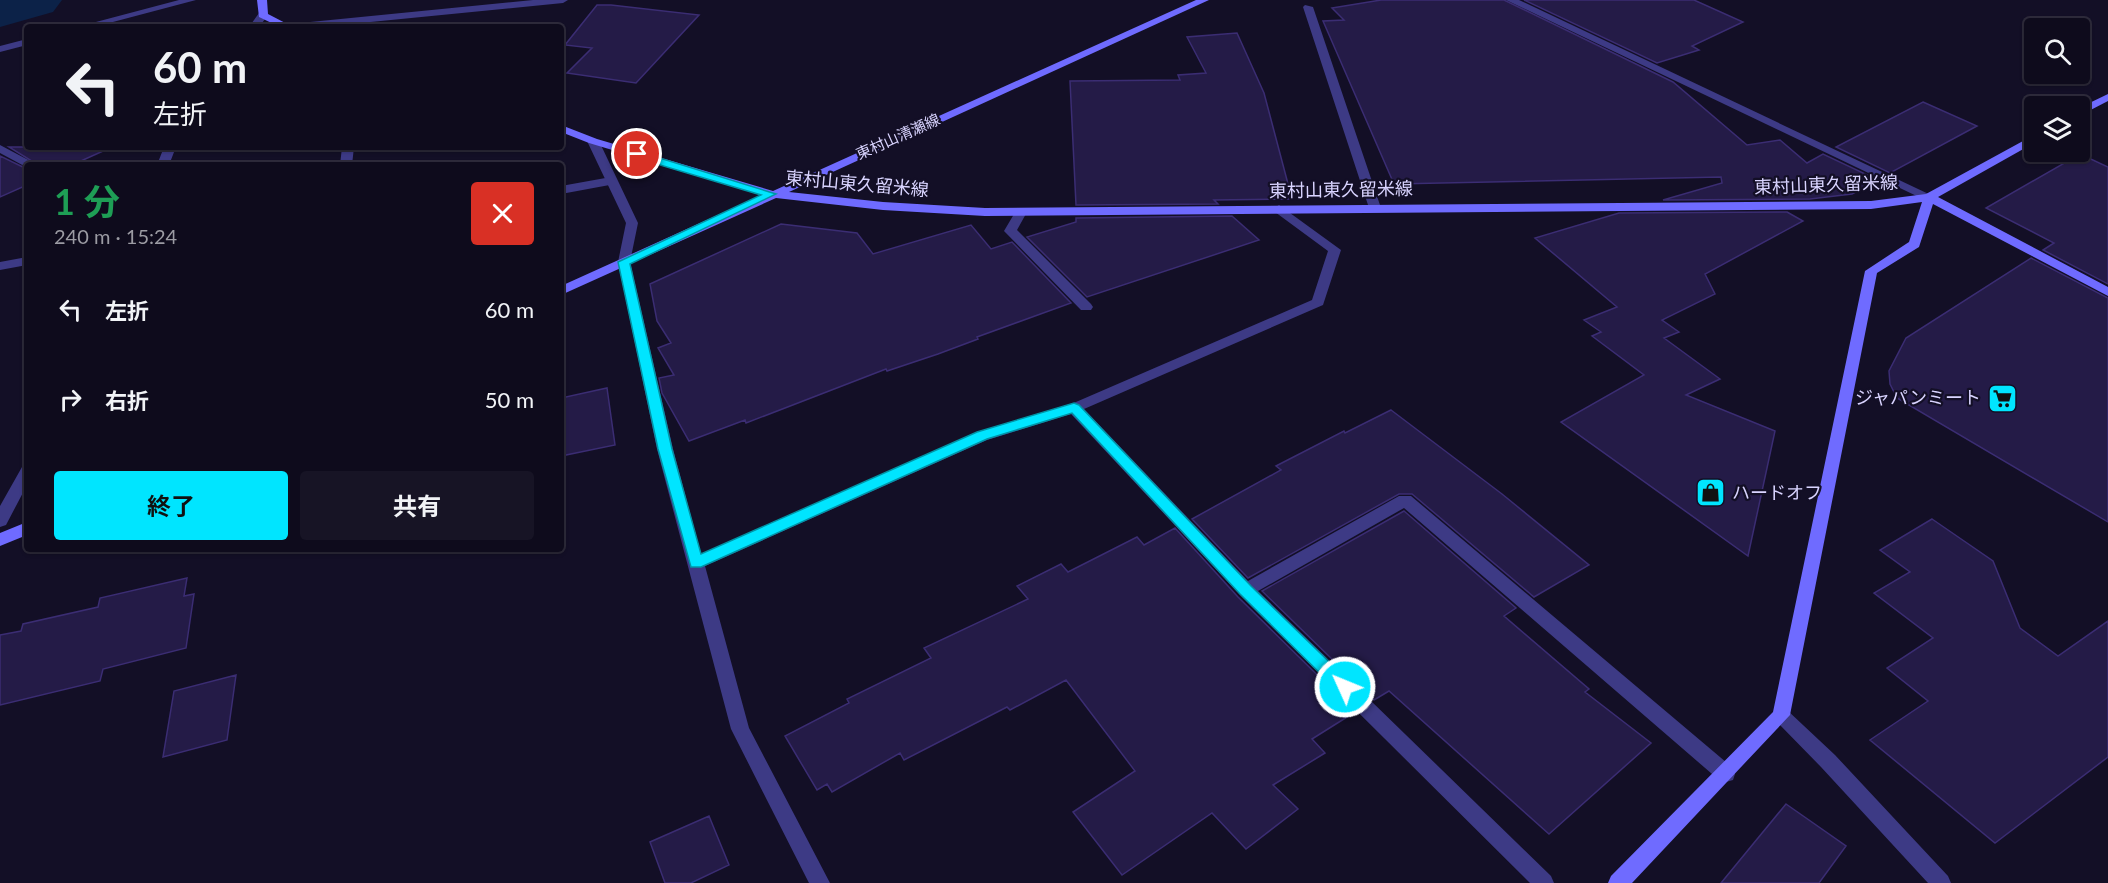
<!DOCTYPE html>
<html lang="ja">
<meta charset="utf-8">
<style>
body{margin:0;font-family:Lato,"Noto Sans JP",sans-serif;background:#171425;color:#f1f3f6;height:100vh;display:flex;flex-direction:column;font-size:22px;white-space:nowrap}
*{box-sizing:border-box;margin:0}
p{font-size:20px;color:#9b9ba3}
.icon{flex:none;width:33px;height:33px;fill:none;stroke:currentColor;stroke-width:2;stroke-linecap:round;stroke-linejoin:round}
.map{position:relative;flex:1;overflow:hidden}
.sheet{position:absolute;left:24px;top:162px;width:540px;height:390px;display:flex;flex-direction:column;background:#0e0b1c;border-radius:6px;box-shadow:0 2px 4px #0004,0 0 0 2px #2e2b3b}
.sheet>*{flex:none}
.top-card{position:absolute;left:24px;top:24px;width:540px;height:126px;border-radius:6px;box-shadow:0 2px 4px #0004,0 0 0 2px #2e2b3b;background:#0e0b1c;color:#f1f3f6;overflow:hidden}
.tools{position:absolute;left:2024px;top:18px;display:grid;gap:12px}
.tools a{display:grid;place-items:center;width:66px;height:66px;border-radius:6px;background:#0e0b1c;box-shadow:0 2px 4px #0004,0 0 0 2px #2e2b3b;font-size:30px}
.pin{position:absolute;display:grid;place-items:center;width:51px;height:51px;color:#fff;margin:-26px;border:3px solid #fff;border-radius:50%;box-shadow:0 2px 6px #0007}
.me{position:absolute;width:66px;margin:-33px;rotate:314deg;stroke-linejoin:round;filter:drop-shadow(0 0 4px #0008)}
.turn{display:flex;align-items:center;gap:21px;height:126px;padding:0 30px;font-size:27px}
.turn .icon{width:78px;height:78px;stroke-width:2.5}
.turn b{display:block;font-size:42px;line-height:51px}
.round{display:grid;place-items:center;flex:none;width:63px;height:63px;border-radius:6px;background:#171425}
.overview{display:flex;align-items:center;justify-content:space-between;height:102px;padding:0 30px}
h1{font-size:36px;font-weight:700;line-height:45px;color:#1e9e55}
.action{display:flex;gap:12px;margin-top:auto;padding:12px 30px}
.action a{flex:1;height:69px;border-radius:6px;background:#00e5ff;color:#111;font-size:24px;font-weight:700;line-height:69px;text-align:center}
.action a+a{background:#171425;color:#f1f3f6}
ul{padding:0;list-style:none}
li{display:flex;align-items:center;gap:18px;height:90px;padding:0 30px}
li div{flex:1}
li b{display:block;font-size:22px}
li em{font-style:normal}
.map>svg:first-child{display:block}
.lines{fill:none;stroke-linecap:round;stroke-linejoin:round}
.river{fill:#0c2248;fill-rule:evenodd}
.building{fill:#241b47;stroke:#3b2d73;stroke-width:1.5}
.lane{fill:#3d3a85;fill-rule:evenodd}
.street{fill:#3d3a85;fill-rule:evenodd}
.secondary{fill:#6f6bff;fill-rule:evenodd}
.route{fill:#00e5ff;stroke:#0095a6;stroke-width:1.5}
.labels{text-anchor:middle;stroke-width:4.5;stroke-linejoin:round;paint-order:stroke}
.far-street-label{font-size:15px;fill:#d9d4ff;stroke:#130f26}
.street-label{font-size:18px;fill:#d9d4ff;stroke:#130f26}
.poi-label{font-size:18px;fill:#d9d4ff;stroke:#130f26;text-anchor:end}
</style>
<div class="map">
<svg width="2108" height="883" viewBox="0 0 2108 883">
<rect width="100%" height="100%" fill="#130f26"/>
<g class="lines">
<path class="river" d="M0,0H62L53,12L0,27Z"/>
</g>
<path class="building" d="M1381,0H1504L1673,82L1747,145L1780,140L1807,163L1823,154L1878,180L1852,194L1810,199L1663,200L1722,183L1721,177L1394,184L1323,21L1344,20L1332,8Z
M1524,0H1694L1743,22L1692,46L1699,50L1657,63Z
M597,5H611L699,15L636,83L567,73L592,48L565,45Z
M1237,33L1264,93L1292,199L1214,200L1218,204L1076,205L1070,81L1180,80L1178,75L1206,73L1187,37Z
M1923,102L1977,126L1890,173L1836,147Z
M9,147H112L72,165H38Z
M2080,154L2108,167V284L2043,250L2054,243L1986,208Z
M0,156L27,169V185L0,197Z
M1787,212L1803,221L1705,274L1715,294L1662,320L1679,332L1664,338L1720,379L1686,395L1775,431L1748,556L1561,422L1644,375L1592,336L1601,332L1584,320L1617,307L1535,238L1619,213Z
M1232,216L1259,240L1087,297L1027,237L1076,222V218Z
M781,224L857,233L873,254L971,225L991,249L1012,242L1071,303L977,337L978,339L938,354L887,371L886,369L746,423L745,420L689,441L662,393L659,378L674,375L658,348L671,343L657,321L650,284Z
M2031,258L2108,298V522L1897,398L1890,384L1889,371L1906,338Z
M607,388L615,445L561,456V398Z
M1391,410L1502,494L1589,565L1534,597L1412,494H1399L1248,578L1192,519L1281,470L1276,466L1344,431L1345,433Z
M1404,511L1516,608L1504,616L1589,689L1585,692L1651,743L1549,834L1389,691L1374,700L1262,591Z
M1932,519L1993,561L2020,628L2058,656L2108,621V757L1995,843L1870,740L1928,701L1887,668L1933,638L1874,593L1910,572L1880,550Z
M1175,528L1238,597L1355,712L1312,739L1325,753L1273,785L1298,809L1246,849L1212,813L1122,875L1073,812L1135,771L1066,680L1010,710L1007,707L904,760L900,753L832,792L827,784L817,790L785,736L849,703L847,699L931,658L924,648L1028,599L1017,586L1061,564L1068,572L1137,537L1144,545Z
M187,578L184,596L194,594L186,648L103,669L100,681L0,705V635L21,631L23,624L98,607L100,598Z
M236,675L227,740L163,757L174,691Z
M1786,804L1846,846L1819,883H1721Z
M709,816L729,865L691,883H665L650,842Z"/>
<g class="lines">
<path class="lane" d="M533,0H568L563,3L320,27H285L290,24Z
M0,145L34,163L36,165H27L26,167L0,153Z
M342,147H354L352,165H340Z
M611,177L617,181L615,184L561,194V186Z
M27,257V265L0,270V262Z"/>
<path class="street" d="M179,0H196L94,27H77Z
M1506,0H1519L1935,197L1933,200H1925Z
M1305,5L1313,7L1381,208L1379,211H1371L1369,208L1303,7Z
M259,13L268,15L259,27H249Z
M27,39V45L0,52V46Z
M593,138L599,141L638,223L630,262L673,449L701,554L977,432L1069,405L1312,300L1328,251L1275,212L1273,209L1279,205L1341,250L1323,305L1084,409L1248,581L1399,496H1411L1733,768L1735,774L1733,780L1726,782L1719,780L1404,508L1258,591L1551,876L1554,883H1530L1240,595L1071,414L987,440L705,566L749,728L830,883H809L731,729L657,449L618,262L626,223L587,141Z
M164,147H176L169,165H157Z
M1021,208L1027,212L1017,230L1091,304L1093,307L1091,310H1081L1004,231L1017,209Z
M27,466V485L6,525L0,527V506L22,467Z
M1781,707L1787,710L1835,755L1948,876L1951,883H1928L1821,767L1775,720L1772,715L1775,710Z"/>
<path class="secondary" d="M257,0H267L268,14L293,27H280L259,17Z
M1196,0H1209L789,192L883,202L985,208L1871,201L1926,194L2034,135V143L1938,197L2108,287V296L1933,204L1919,247L1877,273L1790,715L1632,883H1608L1611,876L1773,712L1865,271L1909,242L1922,202L1871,209L985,216L883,210L776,198L561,295V286L762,195L589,143L561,132V125L597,139L773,191Z
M2108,94V101L2079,116V108Z
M27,522V535L0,546V533Z"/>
</g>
<path class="route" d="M637,151L776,194L630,264L672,449L701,554L977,432L1074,403L1079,405L1251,586L1351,683L1353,687L1351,692L1345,694L1339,692L1240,594L1072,413L987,439L701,567H691L658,449L618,262L761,195L633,157L632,154Z"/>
<defs>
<symbol id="supermarket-square" viewBox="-11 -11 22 22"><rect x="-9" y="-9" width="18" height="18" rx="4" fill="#00e5ff" stroke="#130f26"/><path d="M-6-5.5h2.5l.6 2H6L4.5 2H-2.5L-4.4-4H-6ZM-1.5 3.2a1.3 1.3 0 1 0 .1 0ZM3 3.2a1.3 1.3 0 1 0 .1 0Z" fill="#111"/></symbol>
<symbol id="shop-square" viewBox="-11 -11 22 22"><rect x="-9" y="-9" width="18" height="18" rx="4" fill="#00e5ff" stroke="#130f26"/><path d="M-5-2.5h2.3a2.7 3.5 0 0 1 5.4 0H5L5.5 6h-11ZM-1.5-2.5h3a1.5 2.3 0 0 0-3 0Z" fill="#111"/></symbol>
</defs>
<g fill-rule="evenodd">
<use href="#supermarket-square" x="1986" y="382" width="33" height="33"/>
<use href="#shop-square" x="1694" y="476" width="33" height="33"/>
</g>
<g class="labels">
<g class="far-street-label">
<text transform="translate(898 137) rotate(-24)" y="5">東村山清瀬線</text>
</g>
<g class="street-label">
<text transform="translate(857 184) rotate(5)" y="6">東村山東久留米線</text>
<text transform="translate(1826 185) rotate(-2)" y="6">東村山東久留米線</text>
<text transform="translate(1341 190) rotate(-1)" y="6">東村山東久留米線</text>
</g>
<g class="poi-label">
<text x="1981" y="404">ジャパンミート</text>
<text x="1732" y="499" text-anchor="start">ハードオフ</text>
</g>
</g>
</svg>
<div class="tools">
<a><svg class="icon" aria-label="search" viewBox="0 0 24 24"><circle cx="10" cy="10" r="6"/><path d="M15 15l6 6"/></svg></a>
<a><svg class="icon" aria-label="layers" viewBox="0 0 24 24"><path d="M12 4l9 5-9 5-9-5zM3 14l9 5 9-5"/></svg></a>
</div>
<div class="pin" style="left:637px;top:154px;background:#d93025"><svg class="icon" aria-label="arrive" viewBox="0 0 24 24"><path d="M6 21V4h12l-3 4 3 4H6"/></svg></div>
<svg class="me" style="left:1345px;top:687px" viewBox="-20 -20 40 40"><circle r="17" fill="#00e5ff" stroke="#fff" stroke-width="3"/><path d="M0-11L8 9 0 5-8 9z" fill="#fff"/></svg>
<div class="top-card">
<div class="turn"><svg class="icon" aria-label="left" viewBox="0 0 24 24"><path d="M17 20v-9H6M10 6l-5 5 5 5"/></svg><div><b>60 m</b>左折</div></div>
</div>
<section class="sheet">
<div class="overview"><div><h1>1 分</h1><p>240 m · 15:24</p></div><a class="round" style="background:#d93025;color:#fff"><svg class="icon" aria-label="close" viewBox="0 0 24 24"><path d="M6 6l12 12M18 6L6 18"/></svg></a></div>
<ul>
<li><svg class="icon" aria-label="left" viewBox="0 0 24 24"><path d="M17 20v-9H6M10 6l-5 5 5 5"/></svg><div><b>左折</b></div><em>60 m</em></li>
<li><svg class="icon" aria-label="right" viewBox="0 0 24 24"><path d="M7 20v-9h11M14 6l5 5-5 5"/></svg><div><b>右折</b></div><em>50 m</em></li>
</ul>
<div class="action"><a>終了</a><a>共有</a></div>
</section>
</div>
